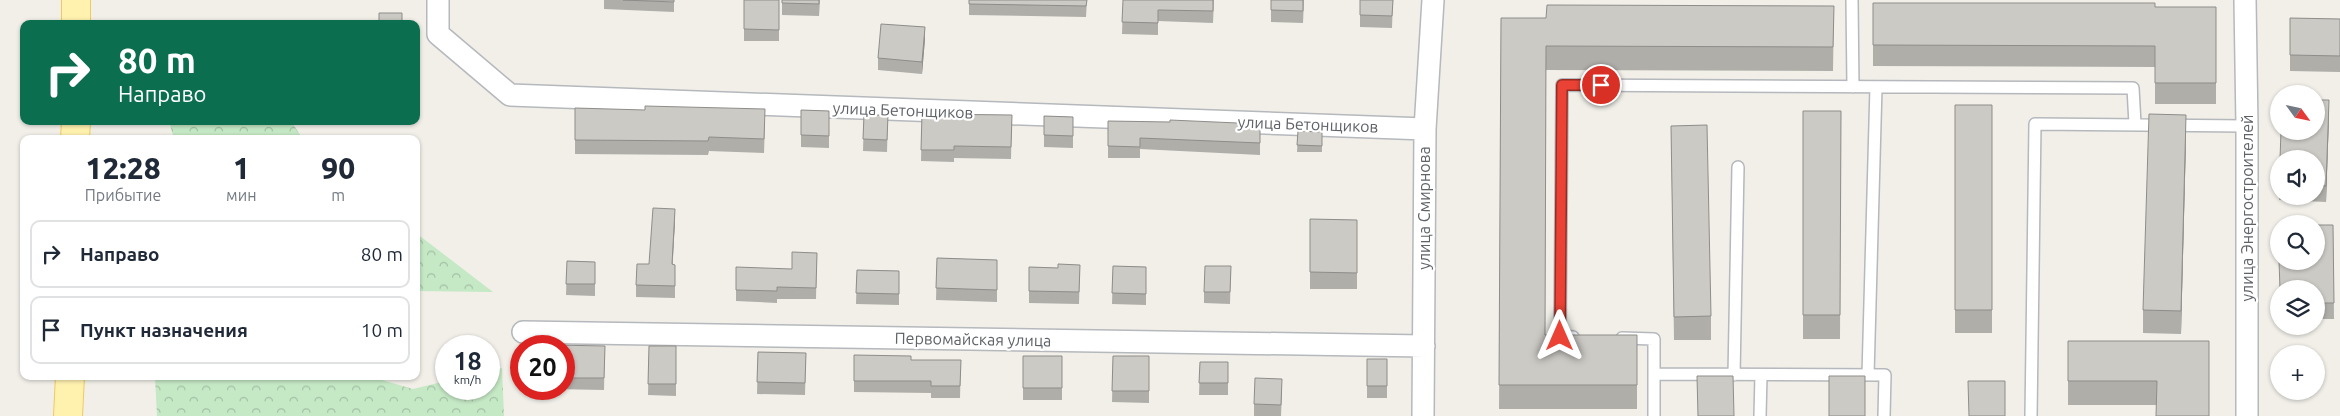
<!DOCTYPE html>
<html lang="ru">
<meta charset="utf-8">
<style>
body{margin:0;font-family:Ubuntu,sans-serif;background:#f2f2f3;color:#1f2937;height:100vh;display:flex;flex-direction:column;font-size:19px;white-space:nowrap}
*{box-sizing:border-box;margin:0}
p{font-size:16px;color:#747a83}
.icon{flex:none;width:28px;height:28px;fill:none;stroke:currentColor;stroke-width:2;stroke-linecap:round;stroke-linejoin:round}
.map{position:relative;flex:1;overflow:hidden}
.details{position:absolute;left:20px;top:135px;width:400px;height:245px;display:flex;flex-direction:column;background:#fff;border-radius:10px;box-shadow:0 1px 4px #0004}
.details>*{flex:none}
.top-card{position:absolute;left:20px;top:20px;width:400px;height:105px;border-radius:10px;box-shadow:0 1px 4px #0004;background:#0b6e4f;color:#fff;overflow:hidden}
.needle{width:32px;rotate:123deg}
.buttons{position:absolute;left:2270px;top:85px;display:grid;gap:10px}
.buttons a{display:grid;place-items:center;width:55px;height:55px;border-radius:50%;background:#fff;box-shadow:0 1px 4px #0004;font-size:25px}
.speed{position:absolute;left:435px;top:335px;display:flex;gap:10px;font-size:25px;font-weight:700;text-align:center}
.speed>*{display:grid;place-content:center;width:65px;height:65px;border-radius:50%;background:#fff;box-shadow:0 1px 4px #0004;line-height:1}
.speed small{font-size:12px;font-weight:400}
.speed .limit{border:8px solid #d22;background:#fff;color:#111}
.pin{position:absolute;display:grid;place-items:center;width:42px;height:42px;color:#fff;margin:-21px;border:2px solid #fff;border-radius:50%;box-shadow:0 1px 5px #0007}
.me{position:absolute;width:55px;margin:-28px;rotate:0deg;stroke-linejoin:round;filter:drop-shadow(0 0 4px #0008)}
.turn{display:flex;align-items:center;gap:18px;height:105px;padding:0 15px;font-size:22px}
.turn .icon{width:65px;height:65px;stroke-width:2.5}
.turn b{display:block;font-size:35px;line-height:42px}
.eta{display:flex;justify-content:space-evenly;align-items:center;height:85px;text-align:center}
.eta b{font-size:30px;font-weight:800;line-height:35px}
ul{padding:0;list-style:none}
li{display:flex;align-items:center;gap:15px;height:68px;margin:0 10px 8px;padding:0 5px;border:2px solid #e0e1e3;border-radius:10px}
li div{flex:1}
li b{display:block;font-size:19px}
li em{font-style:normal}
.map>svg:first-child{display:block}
.forest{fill:url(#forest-crowns)}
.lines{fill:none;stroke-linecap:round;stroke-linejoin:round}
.lane-casing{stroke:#b5b8bc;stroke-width:14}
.street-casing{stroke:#b5b8bc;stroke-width:24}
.primary-casing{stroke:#f2c960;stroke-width:30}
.lane{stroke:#fff;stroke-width:11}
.street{stroke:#fff;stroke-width:21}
.primary{stroke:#fff2af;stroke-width:28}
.wall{fill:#afaea9}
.shaded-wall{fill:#8f8d8a}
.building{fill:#cccac5;stroke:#8f8d8a}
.route-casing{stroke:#982c22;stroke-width:12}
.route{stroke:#ea4335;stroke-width:9}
.labels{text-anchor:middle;stroke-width:4.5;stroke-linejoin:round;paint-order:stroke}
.street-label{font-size:16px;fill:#5f6368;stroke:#fff}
</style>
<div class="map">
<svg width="2340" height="416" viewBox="0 0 2340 416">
<defs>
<pattern id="forest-crowns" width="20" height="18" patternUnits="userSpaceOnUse" patternTransform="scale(1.25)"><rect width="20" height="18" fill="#c5e8c5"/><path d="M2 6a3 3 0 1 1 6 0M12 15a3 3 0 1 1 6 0" fill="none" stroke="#a3c0a4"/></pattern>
</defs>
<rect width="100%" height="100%" fill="#f1efe8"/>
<path class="forest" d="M169,121H291L303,139H174Z
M416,233L493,292L416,291Z
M502,368L504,416H157L155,377L159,376H368L413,389L446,381V389H489V371Z"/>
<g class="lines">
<defs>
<path id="lane" d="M1852,0L1853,87
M1573,337L1560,336L1562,85L2133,88L2135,124
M1622,338L1654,339V416
M1654,374L1885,375L1884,416
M1734,375L1738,167
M1868,375L1876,87
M1760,416L1761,375
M2031,416L2035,124L2247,126"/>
<path id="street" d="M438,0V34L510,95L1425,129
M2245,0L2247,126V416
M523,332L1424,346
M1423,416L1425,129L1433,0"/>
<path id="primary" d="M76,24V0
M75,139L76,121
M68,416L70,376"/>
</defs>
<use href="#lane" class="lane-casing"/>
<use href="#street" class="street-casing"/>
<use href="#primary" class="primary-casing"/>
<use href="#lane" class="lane"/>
<use href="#street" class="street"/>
<use href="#primary" class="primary"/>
</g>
<path class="wall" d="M604,0H674V12L604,9Z
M744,0H779V41H744Z
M782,0H820L819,16L782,15Z
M969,0H1087L1086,17L969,15Z
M1123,0H1214L1213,23L1158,21V35L1122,34Z
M1271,0H1304L1303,23L1271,22Z
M1360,0H1393L1392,28L1360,27Z
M1873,3L2155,7H2216V104H2155V67L1873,66Z
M1834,6L1833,71L1546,70L1545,335H1637V409H1499L1501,18H1546Z
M2290,18L2340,19V72L2290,71Z
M925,39L922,74L878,70V58Z
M1955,105H1992V333H1955Z
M575,108L765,123L764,153L709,151L708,155L575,154Z
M801,110L829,111V148L801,147Z
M1803,111H1841L1840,339H1803Z
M922,114L1012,115L1011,159L954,158V162L921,161Z
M864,115H888L887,152L863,151Z
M1044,116L1073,117V148L1044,147Z
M2329,116L2326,202L2279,200V196H2316V159Z
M1108,121L1260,124V155L1140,149V158H1108Z
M1671,126L1711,316V340H1674Z
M1298,131L1322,132V152H1297Z
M2186,139L2181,334L2143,333V310Z
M1310,219L1357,220V289H1310Z
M675,221L672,264L675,265V298L636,297V285Z
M2333,225L2334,319H2316V289Z
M817,253L816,299H777V303L736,301V290L792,269Z
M937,258L997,260V302L936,300Z
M567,261L595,262V296L566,295Z
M1080,265L1079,304L1029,303V267L1058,268Z
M1113,266L1146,267V305L1112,304Z
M1231,266L1230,304L1204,303V292Z
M857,270L899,271V305L856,304Z
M2068,341H2209L2156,405H2068Z
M564,346H605L604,390L554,389H564Z
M649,346H676V396L648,395Z
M758,352L806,353L805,395L757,394Z
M854,355L911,360H961L960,398H931V393L854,392Z
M1023,356H1062V400H1023Z
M1113,356H1149V403L1112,402Z
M1367,359H1387V398H1367Z
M1200,362H1228V395H1199Z
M1282,391L1281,416H1254V404Z"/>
<path class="shaded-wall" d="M925,27V39L922,74V62Z
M2329,100V116L2326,202V186Z
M2186,115V139L2181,334V311Z
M675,209V221L672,276V264Z"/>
<path class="building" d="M623,0H674V2Z
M744,0H779V30L744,29Z
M782,0H819V4L782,3Z
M969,0H1087L1086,6L969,4Z
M1123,0H1213V11L1158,10V23L1122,22Z
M1271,0H1303V11L1271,10Z
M1360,0H1393L1392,16L1360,15Z
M1873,3H2155V7H2216V83H2155V46L1873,45Z
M1547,5L1834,6L1833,47L1546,46L1545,335H1637V385H1499L1501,18H1546Z
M379,13H402V24H379Z
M2290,18L2340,19V56L2290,55Z
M881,24L925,27L922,62L878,58Z
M2316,100H2329L2326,186L2316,185V159H2280L2281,131H2316Z
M1955,105H1992V310H1955Z
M645,106L765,109L764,139L709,137L708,141L575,140V108L645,110Z
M801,110L829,111V136L801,135Z
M1803,111H1841L1840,315H1803Z
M922,114L1012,115L1011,147L954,146V150H921Z
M2149,114L2186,115L2181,311L2143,310Z
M864,115H888L887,140L863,139Z
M1044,116L1073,117V136L1044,135Z
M1170,120L1260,124V143L1140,138V147L1108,146V121L1170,122Z
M1707,125L1711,316L1674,317L1671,126Z
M1298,131L1322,132V146L1297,145Z
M653,208L675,209L672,264L675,265V286L636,285L637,264H649Z
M1310,219L1357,220V273L1310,272Z
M2316,225H2333L2334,303H2316V289H2280L2279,261H2316Z
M792,252L817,253L816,288L777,287V291L736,290V267L792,269Z
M937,258L997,260V290L936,288Z
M567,261L595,262V284H566Z
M1058,264L1080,265L1079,292L1029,291V267L1058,268Z
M1113,266L1146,267V294L1112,293Z
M1205,266H1231L1230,292H1204Z
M857,270L899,271V294L856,293Z
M2068,341H2209V416H2156L2157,381H2068Z
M554,345L605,346L604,378H564V346H554Z
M649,346H676V384H648Z
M758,352L806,353L805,383L757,382Z
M854,355L911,356V360H961L960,386H931V381H854Z
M1023,356H1062V388H1023Z
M1113,356H1149V391H1112Z
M1367,359H1387V386H1367Z
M1200,362H1228V383H1199Z
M1697,376H1733L1734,416H1698Z
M1829,376H1865V416H1829Z
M1255,378L1282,379L1281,405L1254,404Z
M1968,381H2005V416H1969Z"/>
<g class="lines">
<defs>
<path id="route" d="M1560,336L1562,85H1601"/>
</defs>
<use href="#route" class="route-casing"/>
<use href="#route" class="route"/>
</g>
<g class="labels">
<g class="street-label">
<text transform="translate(903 110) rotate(2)" y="6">улица Бетонщиков</text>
<text transform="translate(1308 124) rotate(2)" y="6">улица Бетонщиков</text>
<text transform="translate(1424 208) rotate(-90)" y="6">улица Смирнова</text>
<text transform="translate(2247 208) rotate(-90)" y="6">улица Энергостроителей</text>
<text transform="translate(973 339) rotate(1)" y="6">Первомайская улица</text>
</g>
</g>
</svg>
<div class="buttons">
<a><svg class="needle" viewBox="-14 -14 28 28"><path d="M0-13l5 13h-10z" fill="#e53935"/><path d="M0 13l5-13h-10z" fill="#747a83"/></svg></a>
<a><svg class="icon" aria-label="sound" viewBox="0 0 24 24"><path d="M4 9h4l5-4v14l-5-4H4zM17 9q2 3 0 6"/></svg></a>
<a><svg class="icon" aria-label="search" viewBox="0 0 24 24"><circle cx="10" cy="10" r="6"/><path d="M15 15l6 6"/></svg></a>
<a><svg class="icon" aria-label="layers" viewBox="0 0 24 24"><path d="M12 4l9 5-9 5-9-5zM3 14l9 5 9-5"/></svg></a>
<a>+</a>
</div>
<div class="speed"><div>18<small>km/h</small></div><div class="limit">20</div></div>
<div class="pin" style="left:1601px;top:85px;background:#d93025"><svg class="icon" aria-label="arrive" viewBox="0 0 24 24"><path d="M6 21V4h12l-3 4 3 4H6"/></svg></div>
<svg class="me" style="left:1560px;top:336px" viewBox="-20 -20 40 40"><path d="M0-17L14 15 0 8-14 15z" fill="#ea4335" stroke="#fff" stroke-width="4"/></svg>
<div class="top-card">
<div class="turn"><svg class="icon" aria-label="right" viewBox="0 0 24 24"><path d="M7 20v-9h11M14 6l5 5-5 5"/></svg><div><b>80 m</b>Направо</div></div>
</div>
<section class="details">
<div class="eta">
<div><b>12:28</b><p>Прибытие</p></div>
<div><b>1</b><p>мин</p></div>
<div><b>90</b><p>m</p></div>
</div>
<ul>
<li><svg class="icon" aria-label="right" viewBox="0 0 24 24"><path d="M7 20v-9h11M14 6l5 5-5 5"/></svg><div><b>Направо</b></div><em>80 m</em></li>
<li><svg class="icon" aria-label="arrive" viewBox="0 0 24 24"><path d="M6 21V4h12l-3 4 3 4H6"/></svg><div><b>Пункт назначения</b></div><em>10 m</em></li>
</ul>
</section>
</div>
